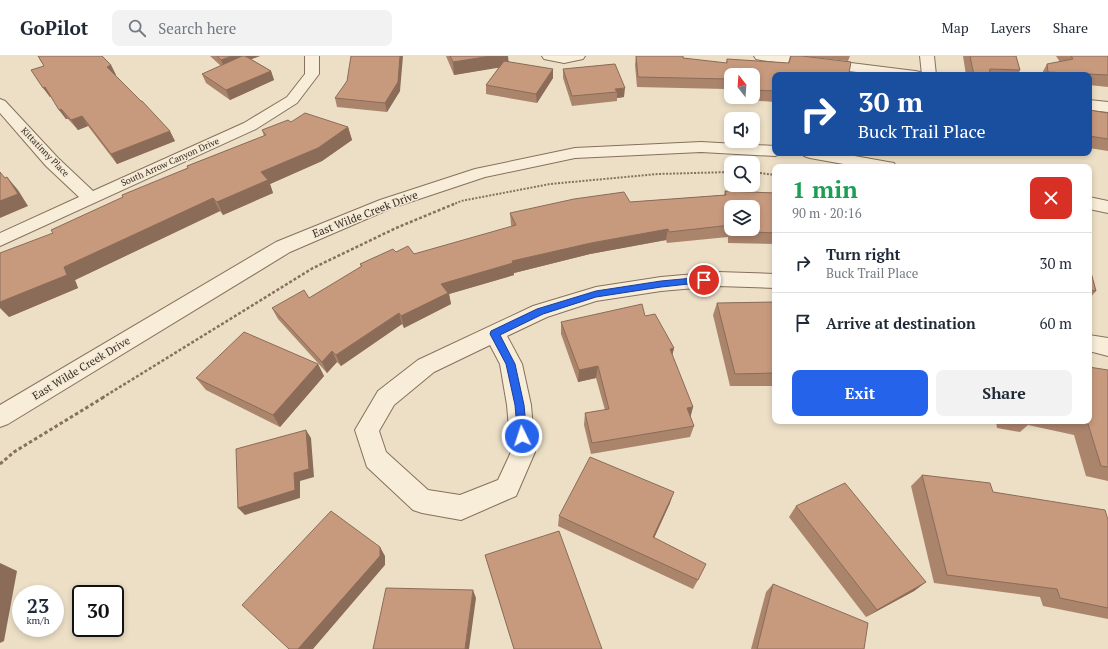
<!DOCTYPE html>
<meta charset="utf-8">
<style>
body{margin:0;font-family:"PT Serif",serif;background:#f2f2f3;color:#1f2937;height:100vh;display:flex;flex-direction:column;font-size:15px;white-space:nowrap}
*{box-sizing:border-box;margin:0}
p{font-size:13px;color:#747a83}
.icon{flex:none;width:22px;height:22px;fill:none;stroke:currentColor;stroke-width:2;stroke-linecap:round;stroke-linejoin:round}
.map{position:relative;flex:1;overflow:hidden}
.side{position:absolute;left:772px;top:108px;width:320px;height:260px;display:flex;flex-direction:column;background:#fff;border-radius:8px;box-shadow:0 2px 6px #0003}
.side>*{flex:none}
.top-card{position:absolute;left:772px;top:16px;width:320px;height:84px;border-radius:8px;box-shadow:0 2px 6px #0003;background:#1a4fa0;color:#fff;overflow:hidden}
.needle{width:26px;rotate:343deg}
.tools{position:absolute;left:724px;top:12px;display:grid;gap:8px}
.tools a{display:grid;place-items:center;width:36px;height:36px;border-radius:8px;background:#fff;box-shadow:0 2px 6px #0003;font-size:20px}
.speed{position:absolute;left:12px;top:529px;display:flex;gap:8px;font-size:20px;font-weight:700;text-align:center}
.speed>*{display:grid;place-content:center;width:52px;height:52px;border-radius:50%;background:#fff;box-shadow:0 2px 6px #0003;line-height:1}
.speed small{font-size:10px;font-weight:400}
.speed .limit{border:2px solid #111;border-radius:6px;background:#fff;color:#111}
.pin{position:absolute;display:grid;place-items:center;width:34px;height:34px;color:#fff;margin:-17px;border:2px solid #fff;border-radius:50%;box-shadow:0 1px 4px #0007}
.me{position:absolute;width:44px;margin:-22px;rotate:356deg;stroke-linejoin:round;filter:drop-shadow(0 0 3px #0008)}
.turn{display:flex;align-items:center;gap:14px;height:84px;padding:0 20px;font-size:18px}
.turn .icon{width:52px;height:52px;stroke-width:2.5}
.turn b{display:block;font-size:28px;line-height:34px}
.round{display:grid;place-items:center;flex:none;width:42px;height:42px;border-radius:8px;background:#f2f2f3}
.headline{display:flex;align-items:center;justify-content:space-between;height:68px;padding:0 20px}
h1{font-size:24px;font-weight:600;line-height:30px;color:#1e9e55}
.cta{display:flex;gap:8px;margin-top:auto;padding:8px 20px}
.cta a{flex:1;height:46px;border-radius:8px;background:#2563eb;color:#fff;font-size:16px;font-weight:600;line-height:46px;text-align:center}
.cta a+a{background:#f2f2f3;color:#1f2937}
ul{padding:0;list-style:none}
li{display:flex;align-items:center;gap:12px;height:60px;padding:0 20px;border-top:1px solid #e0e1e3}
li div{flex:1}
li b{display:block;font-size:15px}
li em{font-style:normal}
header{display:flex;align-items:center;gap:24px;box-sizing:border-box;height:56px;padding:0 20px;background:#fff;border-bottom:1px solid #e0e1e3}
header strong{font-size:19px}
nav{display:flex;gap:22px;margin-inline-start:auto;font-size:14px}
.search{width:280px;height:36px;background:#f2f2f3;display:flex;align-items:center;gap:10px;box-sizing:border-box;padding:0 14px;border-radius:8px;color:#747a83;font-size:15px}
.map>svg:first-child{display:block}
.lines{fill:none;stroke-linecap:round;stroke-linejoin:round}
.minor-casing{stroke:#86715d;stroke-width:2}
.path-far2{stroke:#86715d;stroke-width:2;stroke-dasharray:2 1.5;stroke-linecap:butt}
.path-far1{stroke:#86715d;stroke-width:2.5;stroke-dasharray:3 2;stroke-linecap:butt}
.path{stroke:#86715d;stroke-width:3;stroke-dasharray:3.5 2.5;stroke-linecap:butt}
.minor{fill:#f7edd8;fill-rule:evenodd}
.wall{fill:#ab846c;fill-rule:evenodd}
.shaded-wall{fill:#8b6c58}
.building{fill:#c79a7e;stroke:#8b6c58}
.route{fill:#2563eb;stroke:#184099}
.labels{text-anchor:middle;stroke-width:3;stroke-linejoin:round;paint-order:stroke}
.far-street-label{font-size:9px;fill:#372a1f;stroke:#f3e9d5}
.street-label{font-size:11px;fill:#372a1f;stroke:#f3e9d5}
</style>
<header>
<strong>GoPilot</strong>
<div class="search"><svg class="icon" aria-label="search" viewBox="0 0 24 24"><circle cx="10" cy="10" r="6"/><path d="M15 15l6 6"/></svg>Search here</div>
<nav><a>Map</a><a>Layers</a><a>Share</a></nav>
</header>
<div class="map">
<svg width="1108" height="593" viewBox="0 0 1108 593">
<rect width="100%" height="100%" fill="#ecdfc6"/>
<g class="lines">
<defs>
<path id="minor" d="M305,0H319V18L297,47L256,73L0,190V177L79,141L46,110L0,57V43L5,45L58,102L93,135L244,67L287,41L305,18Z
M542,0H585L583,3L564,7L544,3Z
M754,0H795L915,15L920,16L922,19L920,0H934L936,19H881L761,4L756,3Z
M1089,44L1108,46V56L1089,54Z
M701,86L775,90V97H782L775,100L701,96L575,102L485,121L392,152L290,196L8,368L0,371V349L276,186L380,144L475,113L575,92Z
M802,97H838L888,106L894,107L896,111H860L810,102L804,100Z
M1089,141L1108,145V157L1089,153Z
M718,216L775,218V232L718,230L661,235L596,245L547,261L507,280L522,308L531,349L535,396L516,440L461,464L422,457L413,454L367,411L355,374L378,335L418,304L533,250L596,231L661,221ZM490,289L500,308L507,349L511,396L498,424L460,439L428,434L386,396L379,375L394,349L434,316Z
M1089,279L1108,282V300L1089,295Z"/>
</defs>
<use href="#minor" class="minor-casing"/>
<path class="path-far2" d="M753,116L775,119
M452,149L461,145L550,128L658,118L731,116"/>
<path class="path-far1" d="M102,342L313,212L396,172L454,148"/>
<path class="path" d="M0,408L14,396L104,341"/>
<use href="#minor" class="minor"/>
</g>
<path class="wall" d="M38,0H104H102L111,9L116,19H115L175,85L117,108L88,70L78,74L68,63H66L51,41H50L31,14L44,10Z
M210,0H260L251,3L271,15L274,24L230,44L206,27L202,18L221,10Z
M446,0H508V6L553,13V22L537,47L486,38V29L499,11L454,19Z
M636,0L683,2L726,7L727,3L788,7L790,0H802L775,19V46L732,43V41H753V19H731V38L725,37V33L637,31L635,9Z
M803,0H850L848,5Z
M963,0H1016L1020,14L1018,19H966Z
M1056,0H1108V31L1089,29V19H1041L1047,8L1060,6Z
M615,8L624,41L617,42V45L572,50L563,22V13Z
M400,35L387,56L337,51L335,42Z
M1089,54L1108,57V95L1089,92Z
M291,66L348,71L352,84L322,105L270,128L273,137L223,159L220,155L75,224L78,232L9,261L53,177L188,112L187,110L264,80L262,74Z
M725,135L775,137V188L728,187V181L667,187L666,184L590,198L514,217V219L449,238L451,248L404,272L402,268L341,310L337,306L327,317L278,263L272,252L309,242L361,211L360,208L396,196L414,198L512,171L511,169L510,157L630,146L724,139ZM731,151L753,173H731Z
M1089,209L1096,235L1089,243Z
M775,246V330H730L713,259L717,247Z
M645,260L674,292L672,299L693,351L690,360L694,370L690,381L591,398L584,369L585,357L605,354L596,322L578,326L561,278V266Z
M318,308L324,320L280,371L206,334L196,322Z
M1108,314V425L1086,420L1074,379L1028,369L1020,376L997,372L996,365H1089Z
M922,419L993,436L1108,464V563L1043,550L1040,541L934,527L911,430Z
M670,447L654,482L698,524L693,533L558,470L559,460Z
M796,450L926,526L914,535L866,561L789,461Z
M485,499L602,593H514Z
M773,528L864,593H751L766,536Z"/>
<path class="shaded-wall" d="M232,0H260L225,13L221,4Z
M400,0H403L400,35L387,56L385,47Z
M491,0H508L509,10L454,19L453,6Z
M111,9L116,19L113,20L107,11Z
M553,13V22L537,47L536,38Z
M271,15L274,24L230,44L226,34Z
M45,31L52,41H50L43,32Z
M625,32L624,41L617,42V36L615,33Z
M61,53L68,63H66L59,54Z
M82,60L88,70L78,74L71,64Z
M348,71L352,84L322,105L270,128L273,137L223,159L217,146L261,116Z
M170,75L175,85L117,108L111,98Z
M7,121L18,134L28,150L0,162V145Z
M213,142L220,155L75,224L78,232L9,261L0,252V246L64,211Z
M668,173L666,184L590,198L514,217V219L449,238L451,248L404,272L401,260L441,228L512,205L591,187Z
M399,257L402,268L341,310L336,299Z
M674,292L671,305L670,293Z
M332,295L337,306L327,317L322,306Z
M318,308L324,320L280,371L273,359Z
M598,310L596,322L578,326L579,314Z
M693,351L690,363L687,352Z
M306,374L311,382L314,421L300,425V442L245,459L238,452L294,417Z
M674,436L670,447L650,491L653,481Z
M380,491L385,500V509L313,593H298Z
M0,507L17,515L4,585L0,587Z
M926,526L914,535L866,561L877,554Z
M473,534L476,542L469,593H465Z"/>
<path class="building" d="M38,0H102L111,9L107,11L141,45H142L170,75L111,98L82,60L71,64L61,53L59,54L45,31L43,32L31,14L44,10Z
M217,0H232L221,4Z
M242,0H245L271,15L226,34L202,18Z
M351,0H400L398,26L385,47L335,42L347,25Z
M450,0H491L453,6Z
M636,0H683V2L727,7V3L789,7L791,0H802L851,6L849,17L863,19H775V35L753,34V19H731V27H728V23L638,21Z
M970,0H1016L1020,14L990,13L989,19H974Z
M1071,0H1108V19L1048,16L1047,8L1073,3Z
M504,5L553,13L536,38L486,29Z
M615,8L625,32L615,33L617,36L572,40L563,13Z
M1089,54L1108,57V83L1089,80Z
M305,57L348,71L318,92L261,116L268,124L217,146L213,142L64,211L67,219L0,246V197L53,177L51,174L123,141L122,139L188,112L187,110L266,79L262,74L288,64L291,66Z
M0,116L5,122L7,121L18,138L0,145Z
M725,135L775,137V177L732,175V173H753V151H731V170V169L669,176L668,173L591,187L512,205L513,207L441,228L448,237L401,260L399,257L336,299L332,295L322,306L272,252L304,234L309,242L362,210L360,208L393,193L396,196L408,190L414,198L516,169L510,157L574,143L624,136L630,146L726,139Z
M1089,209L1096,235L1089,234Z
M775,246V317L735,318L717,247Z
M642,248L645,260L655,258L674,292L670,293L693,351L687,352L694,370L592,387L585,357L609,353L598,310L579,314L561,266Z
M244,276L318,308L273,359L196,322Z
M1089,311L1108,314V411L1101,410L1088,368L1074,365H1089Z
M306,374L309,413L294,417L295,434L238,452L236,393Z
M590,401L674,436L653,481L706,508L698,524L559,460Z
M922,419L990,427L993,436L1105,454L1108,464V552L1060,542L1057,533L947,519Z
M845,427L926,526L877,554L796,450Z
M331,455L380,491V500L298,593H289L242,549Z
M559,475L602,593H514L485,499Z
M773,528L868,567L864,593H757Z
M386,532L473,534L465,593H373Z"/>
<path class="route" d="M704,221L708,224L707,226L661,231L596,241L543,258L500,279L515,308L524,349L527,380L525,383L522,384L518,383L515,349L506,308L490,278L491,275L537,253L596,235L661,225Z"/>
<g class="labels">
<g class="far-street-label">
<text transform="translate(45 96) rotate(46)" y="3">Kittatinny Place</text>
<text transform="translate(170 106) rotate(-24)" y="3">South Arrow Canyon Drive</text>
</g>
<g class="street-label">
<text transform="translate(365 158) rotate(-21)" y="4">East Wilde Creek Drive</text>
<text transform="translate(81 312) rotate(-31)" y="4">East Wilde Creek Drive</text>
</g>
</g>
</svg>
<div class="tools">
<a><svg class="needle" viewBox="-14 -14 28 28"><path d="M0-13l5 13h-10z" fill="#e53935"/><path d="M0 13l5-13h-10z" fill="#747a83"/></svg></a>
<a><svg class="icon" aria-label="sound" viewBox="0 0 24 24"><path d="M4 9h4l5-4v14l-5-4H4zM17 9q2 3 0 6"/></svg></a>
<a><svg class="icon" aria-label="search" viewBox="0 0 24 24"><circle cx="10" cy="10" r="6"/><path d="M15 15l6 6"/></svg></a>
<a><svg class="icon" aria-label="layers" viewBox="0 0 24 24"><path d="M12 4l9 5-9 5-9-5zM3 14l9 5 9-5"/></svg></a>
</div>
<div class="speed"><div>23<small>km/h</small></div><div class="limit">30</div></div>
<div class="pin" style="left:704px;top:224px;background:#d93025"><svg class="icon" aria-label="arrive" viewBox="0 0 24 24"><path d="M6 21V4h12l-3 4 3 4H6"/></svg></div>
<svg class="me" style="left:522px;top:380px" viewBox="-20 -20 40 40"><circle r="17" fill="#2563eb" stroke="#fff" stroke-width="3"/><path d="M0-11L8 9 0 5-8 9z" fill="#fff"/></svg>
<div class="top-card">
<div class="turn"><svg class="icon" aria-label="right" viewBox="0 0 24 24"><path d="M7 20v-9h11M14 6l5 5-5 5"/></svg><div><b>30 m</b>Buck Trail Place</div></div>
</div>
<section class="side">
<div class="headline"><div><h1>1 min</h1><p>90 m · 20:16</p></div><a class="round" style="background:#d93025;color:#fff"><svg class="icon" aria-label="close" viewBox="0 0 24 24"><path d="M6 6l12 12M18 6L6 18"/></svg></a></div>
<ul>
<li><svg class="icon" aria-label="right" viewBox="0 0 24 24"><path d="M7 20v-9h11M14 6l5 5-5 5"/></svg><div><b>Turn right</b><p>Buck Trail Place</p></div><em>30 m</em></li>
<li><svg class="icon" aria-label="arrive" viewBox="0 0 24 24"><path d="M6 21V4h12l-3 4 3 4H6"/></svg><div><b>Arrive at destination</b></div><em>60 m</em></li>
</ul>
<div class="cta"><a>Exit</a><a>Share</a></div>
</section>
</div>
